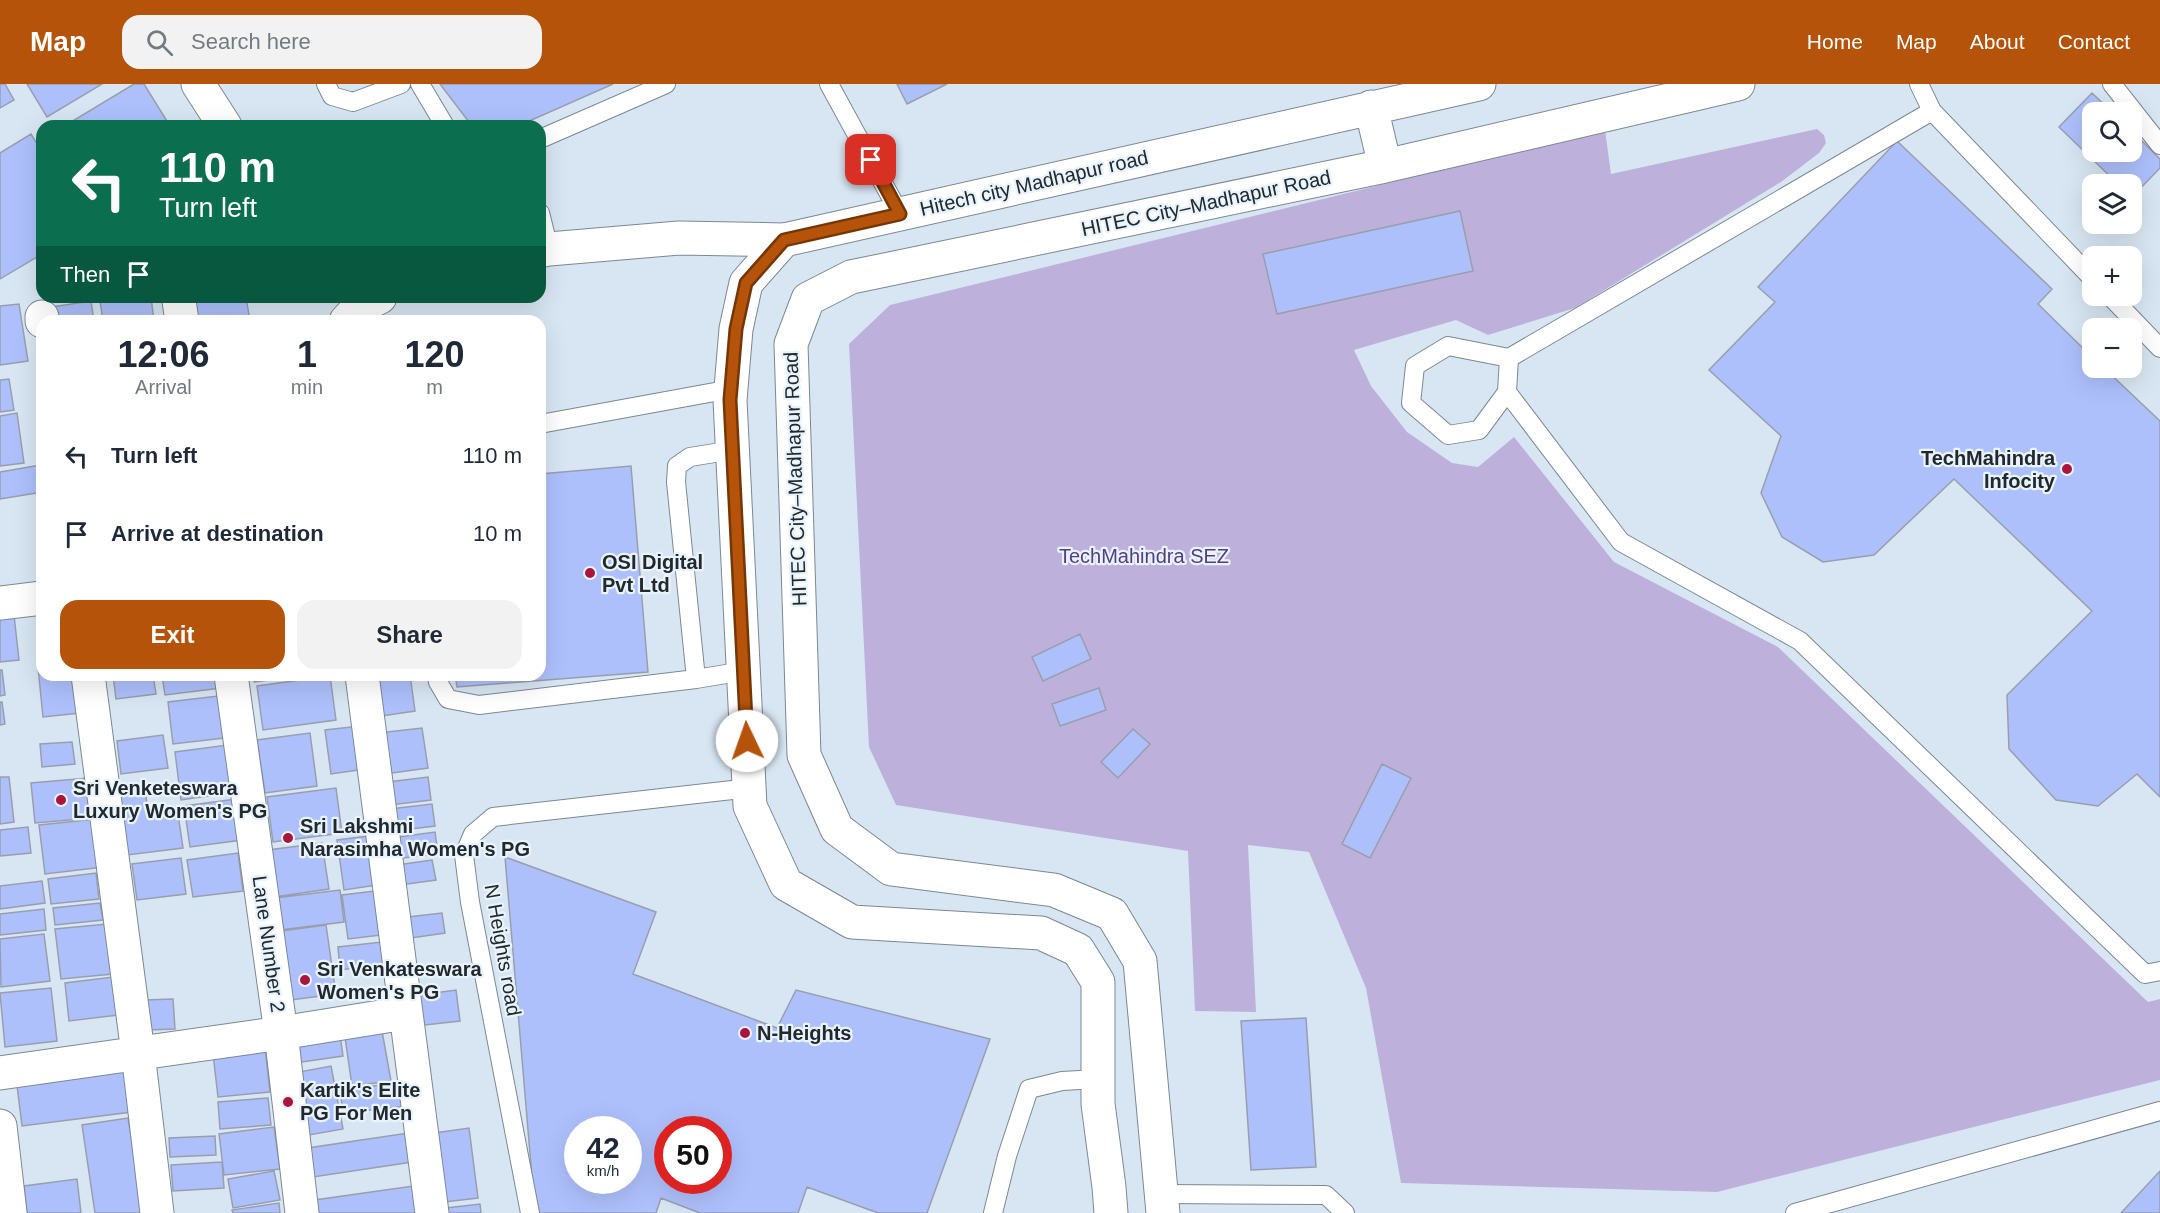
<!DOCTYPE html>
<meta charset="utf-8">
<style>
body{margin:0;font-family:Helvetica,sans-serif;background:#f2f2f3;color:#1f2937;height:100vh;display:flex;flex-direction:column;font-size:22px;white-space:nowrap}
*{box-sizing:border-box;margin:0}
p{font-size:20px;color:#747a83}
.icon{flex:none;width:33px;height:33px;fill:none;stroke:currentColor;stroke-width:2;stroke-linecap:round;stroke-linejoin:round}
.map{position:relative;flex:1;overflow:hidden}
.details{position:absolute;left:36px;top:231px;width:510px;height:366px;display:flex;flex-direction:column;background:#fff;border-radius:18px;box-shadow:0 6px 24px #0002}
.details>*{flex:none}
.banner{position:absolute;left:36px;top:36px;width:510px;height:183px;border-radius:18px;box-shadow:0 6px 24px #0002;background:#0b6e4f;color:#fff;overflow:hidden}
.controls{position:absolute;left:2082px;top:18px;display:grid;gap:12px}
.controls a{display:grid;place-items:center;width:60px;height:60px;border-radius:12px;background:#fff;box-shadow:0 6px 24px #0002;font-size:30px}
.speed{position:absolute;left:564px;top:1032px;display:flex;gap:12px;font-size:30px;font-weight:700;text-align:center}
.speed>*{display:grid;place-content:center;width:78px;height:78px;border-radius:50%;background:#fff;box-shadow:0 6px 24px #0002;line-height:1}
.speed small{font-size:15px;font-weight:400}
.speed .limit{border:9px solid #d22;background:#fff;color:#111}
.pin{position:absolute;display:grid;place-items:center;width:51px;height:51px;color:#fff;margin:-26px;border-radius:12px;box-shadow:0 3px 9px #0006}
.me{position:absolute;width:66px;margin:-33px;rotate:357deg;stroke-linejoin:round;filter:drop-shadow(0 0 4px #0008)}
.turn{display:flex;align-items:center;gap:21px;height:126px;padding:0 24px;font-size:27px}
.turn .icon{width:78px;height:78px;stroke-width:2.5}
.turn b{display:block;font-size:42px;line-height:51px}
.then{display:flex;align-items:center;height:57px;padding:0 24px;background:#0003;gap:12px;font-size:22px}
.eta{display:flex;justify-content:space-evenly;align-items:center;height:102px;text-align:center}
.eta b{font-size:36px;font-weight:800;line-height:42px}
.button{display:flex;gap:12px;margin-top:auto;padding:12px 24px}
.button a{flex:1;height:69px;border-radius:18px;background:#b45309;color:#fff;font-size:24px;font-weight:800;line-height:69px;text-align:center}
.button a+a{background:#f2f2f3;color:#1f2937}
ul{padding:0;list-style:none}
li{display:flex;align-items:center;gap:18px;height:78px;padding:0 24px}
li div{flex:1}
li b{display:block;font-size:22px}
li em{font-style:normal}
header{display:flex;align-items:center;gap:36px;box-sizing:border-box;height:84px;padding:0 30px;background:#b45309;color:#fff}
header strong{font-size:28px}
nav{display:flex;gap:33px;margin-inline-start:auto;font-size:21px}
.search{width:420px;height:54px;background:#f2f2f3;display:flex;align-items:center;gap:15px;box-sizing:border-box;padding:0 21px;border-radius:18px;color:#747a83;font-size:22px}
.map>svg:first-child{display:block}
.green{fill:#bdb1dc}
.building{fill:#aec0fc;stroke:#999eae;stroke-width:1.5;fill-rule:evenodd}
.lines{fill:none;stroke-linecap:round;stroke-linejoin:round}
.service-casing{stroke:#7b8894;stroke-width:20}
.minor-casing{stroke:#7b8894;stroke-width:35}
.secondary-casing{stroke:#7b8894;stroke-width:35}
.service{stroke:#fff;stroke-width:18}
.minor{stroke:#fff;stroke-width:33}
.secondary{stroke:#fff;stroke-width:33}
.route-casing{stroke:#753606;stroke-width:15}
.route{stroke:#b45309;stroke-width:10}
.poi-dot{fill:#ab153c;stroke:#e7f3fd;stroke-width:2}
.labels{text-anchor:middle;stroke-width:4.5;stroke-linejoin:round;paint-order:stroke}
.street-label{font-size:20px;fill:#23282d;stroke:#e7f3fd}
.poi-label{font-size:20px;font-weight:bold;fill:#23282d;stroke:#e7f3fd;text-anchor:start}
.park-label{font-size:20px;fill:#563c85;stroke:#e7f3fd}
</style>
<header>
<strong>Map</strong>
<div class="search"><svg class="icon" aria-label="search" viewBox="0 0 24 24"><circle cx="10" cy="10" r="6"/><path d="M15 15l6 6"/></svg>Search here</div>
<nav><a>Home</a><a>Map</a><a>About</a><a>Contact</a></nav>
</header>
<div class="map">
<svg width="2160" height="1129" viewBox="0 0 2160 1129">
<rect width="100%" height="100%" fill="#d8e6f3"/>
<path class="green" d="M1817,45L1824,51L1826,59L1819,69L1781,98L1575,224L1488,251L1456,236L1354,266L1371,302L1407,348L1452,379L1478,383L1514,353L1614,478L1778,563L2148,918L2160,915V996L1717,1108L1401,1099L1366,904L1309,768L1248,761L1256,928L1195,927L1188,767L896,721L869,663L849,260L890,221L1605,46L1611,90Z"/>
<path class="building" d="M0,0H5L14,16L0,24Z
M27,0H102L47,33Z
M134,0H144L170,42L66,41Z
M440,0H613L518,42H472Z
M897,0H947L907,20Z
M2092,9L2112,28H2092V68H2132V47L2160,75V84L2132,113V100H2118L2059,43Z
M31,50L42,68V170L0,195V69Z
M1897,57L2052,205L2038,220L2092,273V284H2104L2160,337V713L2137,690L2098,722L2056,716L2009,665L2007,611L2092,527L1954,395L1874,471L1823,478L1782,453L1761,409L1781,352L1709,286L1775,218L1758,203Z
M1460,127L1473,187L1277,230L1263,170Z
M136,213H151L154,237H103L100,217Z
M192,213H246L250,237H195Z
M91,217L94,237H54L52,223Z
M19,220L28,277L0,281V222Z
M9,295L14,326L0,328V296Z
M17,329L24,379L0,382V332Z
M41,381L42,408L0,415V388Z
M631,382L648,588L457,603L455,591H540V390Z
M14,531L19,576L0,578V533Z
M1080,550L1091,575L1043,597L1032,573Z
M38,583H42V591H76L80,629L43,633Z
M0,586H2L5,611L0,612Z
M113,591H153L156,610L116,615Z
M162,591H219L221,604L165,611Z
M253,591H306L254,598Z
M369,591H410L415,627L375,633Z
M330,592L336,636L263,646L257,602Z
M1099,604L1106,626L1060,642L1052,620Z
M218,612L224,654L173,660L168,618Z
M0,618H2L5,640L0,641Z
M360,642L365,685L331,690L325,646Z
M422,644L428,684L385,690L379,649Z
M1133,645L1150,660L1118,694L1101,678Z
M310,649L317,702L265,709L257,656Z
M163,651L168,684L121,690L117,657Z
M72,658L75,680L42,683L40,660Z
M228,661L235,708L181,716L175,668Z
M1382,680L1411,694L1370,774L1342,760Z
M0,693H9L14,738L0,740Z
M428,693L431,716L390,721L388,698Z
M88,694L92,734L35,739L31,699Z
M336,704L342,749L273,758L267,713Z
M145,706L148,727L177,723L183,764L127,771L119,709Z
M236,715L242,756L190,763L184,722Z
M432,720L435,742L394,747L390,725Z
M97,735L103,783L45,790L39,741Z
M28,743L31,769L0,772V746Z
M435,748L438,770L394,775L392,754Z
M376,751L383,800L344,806L337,756Z
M322,759L329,805L274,813L268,766Z
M238,769L243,807L193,813L187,776Z
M505,773L656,828L633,890L777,944L796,906L990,955L927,1129H878L807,1103L798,1129H700L661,1114L656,1129H535ZM578,1046H628V1096H578ZM668,1046H718V1096H668Z
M181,774L186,810L137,816L132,780Z
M432,776L436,796L400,801L397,781Z
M96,789L99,815L51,820L48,795Z
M42,797L45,819L0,825V802Z
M340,806L344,838L280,846L275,814Z
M383,806L389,850L348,855L342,811Z
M100,819L103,836L55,841L53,824Z
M44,825L46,846L0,851V830Z
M442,829L445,849L411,854L408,833Z
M107,840L113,890L61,895L55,845Z
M326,841L336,910L291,916L281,847Z
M44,850L50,897L1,903L0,855Z
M382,858L386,880L340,886L338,863Z
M113,893L118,931L69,937L65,899Z
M51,904L57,957L5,963L0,909Z
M456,906L460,937L416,942L412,912Z
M173,915L175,945L147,946L145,916Z
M1306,934L1316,1083L1251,1086L1241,937Z
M382,947L391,997L352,1002L345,953Z
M340,951L343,972L295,979L292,959Z
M265,964L270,1008L218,1013L213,970Z
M125,978L132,1028L22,1042L16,993Z
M331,982L343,1045L309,1051L299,988Z
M405,998L408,1022L343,1029L340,1006Z
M268,1014L271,1041L220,1045L218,1018Z
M128,1034L143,1129H95L82,1041Z
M274,1043L280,1085L224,1091L219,1050Z
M469,1044L478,1114L436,1119L428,1050Z
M408,1049L412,1078L313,1093L308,1064Z
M215,1052L216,1071L170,1073L169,1054Z
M222,1078L224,1104L173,1107L171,1081Z
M274,1087L280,1116L233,1124L228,1095Z
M2160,1087V1129H2121Z
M77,1095L81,1129H27L24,1102Z
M413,1102L417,1129H317L315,1116Z
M279,1119L280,1129H233L232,1126Z
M480,1120L481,1129H437V1125Z"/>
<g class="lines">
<defs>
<path id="service" d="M326,0L332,12L353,18L401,0
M420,0L445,42
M829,0L900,130
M1919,0L1932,27L2092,194
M2112,0L2160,61
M1932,27L1509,274L1507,308L1621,458L1800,557L2145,890L2160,887
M540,55L666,0
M540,129L549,165
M2110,212L2160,264
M1507,308L1479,346L1448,351L1411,319L1415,282L1448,262L1509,274
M540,340L731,305
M437,591L438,598L448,615L479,621L696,595L744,587
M696,595L676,398L677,382L690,373L733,366
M1162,1110L1326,1111L1345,1129
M530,1129L470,818L464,771L473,750L493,733L750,704
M993,1129L1007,1072L1029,1005L1062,997L1098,995
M1795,1129L2160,1027"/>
<path id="minor" d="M198,0L225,42
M540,167L549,165L679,154L784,156
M179,217L182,237
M42,233V237
M346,237L357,225L380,213
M0,519L42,514
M88,591L138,969L157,1129
M231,591L281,949L302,1129
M362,591L432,1129
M0,989L281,949L405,929
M0,1042L10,1129"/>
<path id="secondary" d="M1371,23L1385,82
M1111,1129L1109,1103L1098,1020V898L1078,866L1041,849L852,838L786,800L750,722L730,316L736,245L746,199L784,156L1479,0
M1163,1129L1140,877L1112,830L1054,806L891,785L837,745L804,671L791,260L808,215L851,193L1385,82L1738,0"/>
</defs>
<use href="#service" class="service-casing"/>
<use href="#minor" class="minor-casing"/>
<use href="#secondary" class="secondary-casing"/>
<use href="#service" class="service"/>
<use href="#minor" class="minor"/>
<use href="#secondary" class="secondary"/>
</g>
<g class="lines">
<defs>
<path id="route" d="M747,657L730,316L736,245L746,199L784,156L900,130L871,76"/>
</defs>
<use href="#route" class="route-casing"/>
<use href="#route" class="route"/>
</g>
<g class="poi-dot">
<circle cx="2067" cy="385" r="6"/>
<circle cx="590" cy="489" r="6"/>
<circle cx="61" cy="716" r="6"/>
<circle cx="288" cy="754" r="6"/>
<circle cx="305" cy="896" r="6"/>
<circle cx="745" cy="949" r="6"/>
<circle cx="288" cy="1018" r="6"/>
</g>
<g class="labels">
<g class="street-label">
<text transform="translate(1034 99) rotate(-13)" y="7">Hitech city Madhapur road</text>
<text transform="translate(1206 119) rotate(-12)" y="7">HITEC City–Madhapur Road</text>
<text transform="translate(795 395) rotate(-92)" y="7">HITEC City–Madhapur Road</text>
<text transform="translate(269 860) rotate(82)" y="7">Lane Number 2</text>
<text transform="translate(503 866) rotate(80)" y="7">N Heights road</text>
</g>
<g class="poi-label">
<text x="2055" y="381" text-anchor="end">TechMahindra<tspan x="2055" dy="23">Infocity</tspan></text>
<text x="602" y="485">OSI Digital<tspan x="602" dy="23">Pvt Ltd</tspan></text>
<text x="73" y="711">Sri Venketeswara<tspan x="73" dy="23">Luxury Women's PG</tspan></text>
<text x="300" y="749">Sri Lakshmi<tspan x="300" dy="23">Narasimha Women's PG</tspan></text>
<text x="317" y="892">Sri Venkateswara<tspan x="317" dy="23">Women's PG</tspan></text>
<text x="757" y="956">N-Heights</text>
<text x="300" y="1013">Kartik's Elite<tspan x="300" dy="23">PG For Men</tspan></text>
</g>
<g class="park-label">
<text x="1144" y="479">TechMahindra SEZ</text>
</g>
</g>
</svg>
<div class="controls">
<a><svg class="icon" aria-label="search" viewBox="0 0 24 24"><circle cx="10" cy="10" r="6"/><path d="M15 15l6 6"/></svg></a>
<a><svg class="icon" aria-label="layers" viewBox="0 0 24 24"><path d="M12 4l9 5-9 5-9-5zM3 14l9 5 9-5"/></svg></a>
<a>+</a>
<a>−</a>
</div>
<div class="speed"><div>42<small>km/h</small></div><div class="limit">50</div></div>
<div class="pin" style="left:871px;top:76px;background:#d93025"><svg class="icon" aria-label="arrive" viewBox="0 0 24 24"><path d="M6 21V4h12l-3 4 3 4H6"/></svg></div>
<svg class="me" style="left:747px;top:657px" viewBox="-20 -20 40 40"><circle r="19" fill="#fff"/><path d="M0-13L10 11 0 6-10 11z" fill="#b45309"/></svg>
<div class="banner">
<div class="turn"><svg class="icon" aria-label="left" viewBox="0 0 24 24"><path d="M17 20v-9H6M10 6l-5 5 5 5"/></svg><div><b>110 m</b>Turn left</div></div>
<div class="then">Then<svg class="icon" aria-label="arrive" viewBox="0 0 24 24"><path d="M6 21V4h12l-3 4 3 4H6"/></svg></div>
</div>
<section class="details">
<div class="eta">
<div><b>12:06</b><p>Arrival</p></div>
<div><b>1</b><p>min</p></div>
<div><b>120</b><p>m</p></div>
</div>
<ul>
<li><svg class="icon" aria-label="left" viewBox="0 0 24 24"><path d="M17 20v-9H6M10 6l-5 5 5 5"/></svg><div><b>Turn left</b></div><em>110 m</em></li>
<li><svg class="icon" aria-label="arrive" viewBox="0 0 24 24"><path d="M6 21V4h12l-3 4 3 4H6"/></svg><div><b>Arrive at destination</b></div><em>10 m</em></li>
</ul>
<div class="button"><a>Exit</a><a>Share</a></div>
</section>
</div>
